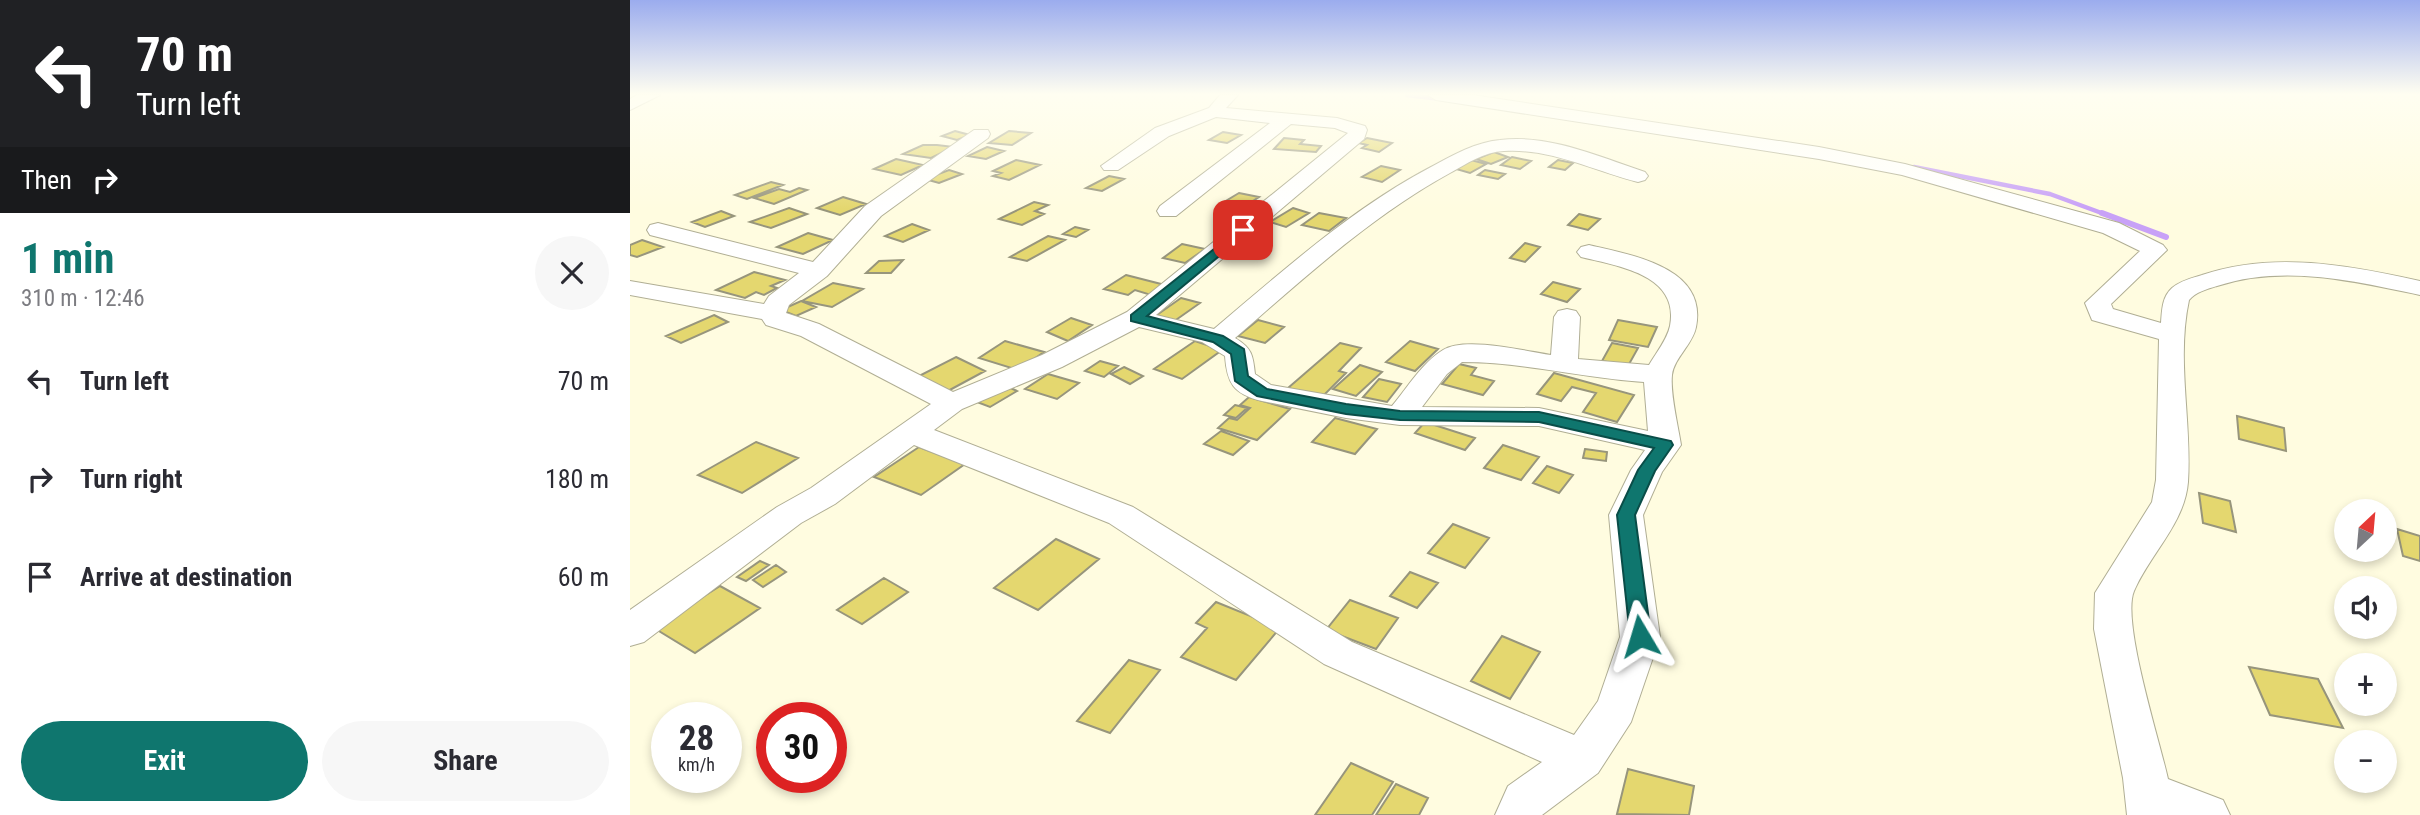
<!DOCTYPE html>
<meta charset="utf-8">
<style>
body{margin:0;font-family:"Roboto Condensed",sans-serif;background:#f7f7f7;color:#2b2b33;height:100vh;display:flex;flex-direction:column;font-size:26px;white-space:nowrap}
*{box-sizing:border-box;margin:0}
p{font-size:23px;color:#7c7c81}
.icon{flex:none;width:38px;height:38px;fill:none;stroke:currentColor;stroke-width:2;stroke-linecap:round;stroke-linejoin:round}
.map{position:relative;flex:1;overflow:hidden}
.details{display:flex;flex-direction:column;background:#fff;width:630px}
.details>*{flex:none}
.top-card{background:#202124;color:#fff;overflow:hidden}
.needle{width:46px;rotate:26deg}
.controls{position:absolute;left:1704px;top:499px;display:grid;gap:14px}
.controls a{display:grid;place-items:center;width:63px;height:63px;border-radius:50%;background:#fff;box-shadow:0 4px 10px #0003;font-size:35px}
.speed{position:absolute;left:21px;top:702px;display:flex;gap:14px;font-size:35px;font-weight:700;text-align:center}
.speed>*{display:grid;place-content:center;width:91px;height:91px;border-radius:50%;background:#fff;box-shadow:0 4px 10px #0003;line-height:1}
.speed small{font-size:18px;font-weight:400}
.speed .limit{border:10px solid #d22;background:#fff;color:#111}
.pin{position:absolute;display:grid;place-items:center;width:60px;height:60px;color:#fff;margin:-30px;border-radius:14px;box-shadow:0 4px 10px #0006}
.me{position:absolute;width:77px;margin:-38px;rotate:353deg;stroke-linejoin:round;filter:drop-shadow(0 0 5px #0008)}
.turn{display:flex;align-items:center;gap:24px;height:147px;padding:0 21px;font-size:32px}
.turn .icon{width:91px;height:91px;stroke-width:2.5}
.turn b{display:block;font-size:49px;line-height:60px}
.then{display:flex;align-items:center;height:66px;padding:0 21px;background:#0003;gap:14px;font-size:26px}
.round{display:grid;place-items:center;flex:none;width:74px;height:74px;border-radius:37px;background:#f7f7f7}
.summary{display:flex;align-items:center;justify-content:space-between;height:119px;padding:0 21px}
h1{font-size:42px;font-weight:700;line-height:52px;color:#0f766e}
.cta{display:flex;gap:14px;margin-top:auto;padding:14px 21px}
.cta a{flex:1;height:80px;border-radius:42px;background:#0f766e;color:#fff;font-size:28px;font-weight:700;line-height:80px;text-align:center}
.cta a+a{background:#f7f7f7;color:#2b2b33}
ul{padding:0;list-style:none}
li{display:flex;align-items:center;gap:21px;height:98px;padding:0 21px}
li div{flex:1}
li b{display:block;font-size:26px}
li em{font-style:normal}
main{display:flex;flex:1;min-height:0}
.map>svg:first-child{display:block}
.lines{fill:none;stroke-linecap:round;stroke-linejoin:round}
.stream-far1{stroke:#c8a1f7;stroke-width:4.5}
.stream{stroke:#c8a1f7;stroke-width:6}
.building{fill:#e4d76f;stroke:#97957c;stroke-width:2}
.minor-casing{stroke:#b0ae94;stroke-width:2}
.minor{fill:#fff;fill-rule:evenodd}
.route{fill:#0f766e;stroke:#0a4d48;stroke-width:2}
</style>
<main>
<section class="details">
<div class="top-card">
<div class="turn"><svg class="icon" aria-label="left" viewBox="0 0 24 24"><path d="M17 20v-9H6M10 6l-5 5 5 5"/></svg><div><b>70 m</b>Turn left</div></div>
<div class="then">Then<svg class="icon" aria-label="right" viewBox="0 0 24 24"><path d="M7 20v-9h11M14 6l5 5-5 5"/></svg></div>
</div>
<div class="summary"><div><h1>1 min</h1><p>310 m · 12:46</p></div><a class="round"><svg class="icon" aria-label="close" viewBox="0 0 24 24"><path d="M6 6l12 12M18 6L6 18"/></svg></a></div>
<ul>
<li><svg class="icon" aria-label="left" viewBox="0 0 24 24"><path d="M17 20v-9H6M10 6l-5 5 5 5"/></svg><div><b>Turn left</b></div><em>70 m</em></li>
<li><svg class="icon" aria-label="right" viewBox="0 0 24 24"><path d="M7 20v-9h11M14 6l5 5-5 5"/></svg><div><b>Turn right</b></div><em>180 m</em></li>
<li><svg class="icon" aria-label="arrive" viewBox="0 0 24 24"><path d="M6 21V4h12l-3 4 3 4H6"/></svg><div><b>Arrive at destination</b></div><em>60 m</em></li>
</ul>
<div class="cta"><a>Exit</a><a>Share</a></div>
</section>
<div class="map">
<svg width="1790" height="815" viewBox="0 0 1790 815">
<rect width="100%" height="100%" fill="#fffce0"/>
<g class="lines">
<path class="stream-far1" d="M777,95L811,99
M1284,167L1420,194L1477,215"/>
<path class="stream" d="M1472,213L1536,237"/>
</g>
<path class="building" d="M325,131L340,135L327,140L312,136Z
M379,131L401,133L382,145L359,143Z
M593,132L611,135L597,143L579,140Z
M654,138L674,140L670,144L691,146L686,152L644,149Z
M737,138L762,143L749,152L732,148L737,145L729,143Z
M293,145H307L324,147L301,158L273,154Z
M357,147L374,151L356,159L338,156Z
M864,152L878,157L861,164L846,159Z
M882,157L901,161L890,169L871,165Z
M266,159L293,165L271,175L244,169Z
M386,160L410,165L379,180L363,176L371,173L363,171Z
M841,160L856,164L840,173L826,169Z
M928,160L943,163L935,170L919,167Z
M751,166L770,170L752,182L732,177Z
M319,170L332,174L309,183L295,179Z
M855,170L875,174L868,179L848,175Z
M479,176L494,179L472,191L456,188Z
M141,182L153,185L117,199L105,195Z
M169,188L177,190L144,204L124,198L149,189L160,192Z
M609,193L629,197L609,210L589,205Z
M213,197L236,204L210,215L187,208Z
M626,201L636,203L620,213L610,210Z
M404,202L418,205L405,211L414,214L392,225L369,219Z
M159,208L177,214L141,228L120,222Z
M663,208L679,213L656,227L640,222Z
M91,211L104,216L75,227L62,222Z
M689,213L716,218L699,231L672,225Z
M949,214L970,219L958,230L938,225Z
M282,224L299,230L273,242L255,236Z
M445,227L458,230L446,237L433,234Z
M178,233L203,240L173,254L147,247Z
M418,236L435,240L397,261L380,257Z
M12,240L33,247L7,257L0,255V245Z
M895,243L910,247L895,262L880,258Z
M552,244L575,249L555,263L533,258Z
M273,260L261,273H236L249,261Z
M124,272L155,280L141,286L147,288L134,295L126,292L115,298L86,290Z
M496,275L535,285L521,295L505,290L498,295L474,289Z
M923,282L950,289L937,302L911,294Z
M203,283L233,289L202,307L172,301Z
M551,298L570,303L543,322L524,317Z
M171,301L186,307L166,316L151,310Z
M84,315L98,322L51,343L36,336Z
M441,318L462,325L438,341L417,332Z
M628,320L654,327L635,343L608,336Z
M988,320L1027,327L1018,347L979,340Z
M375,341L414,352L388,370L349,358Z
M565,341L592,350L552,379L524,369Z
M780,341L808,349L785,371L756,362Z
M710,343L731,348L709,371L716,373L692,397L658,388Z
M982,343L1008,348L998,366L972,361Z
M326,357L355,371L316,392L287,377Z
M470,361L488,366L474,377L455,371Z
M829,364L846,368L841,375L864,381L853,395L812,384Z
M730,365L752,372L726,396L703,389Z
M494,367L513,376L500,384L481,374Z
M924,373L1004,395L987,422L953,412L966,393L942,387L931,401L907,394Z
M418,374L449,383L427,399L395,389Z
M749,379L771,384L757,402L733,397Z
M374,385L387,391L360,407L347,402Z
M619,397L660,409L627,440L588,428L599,418L607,420L620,408L610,405Z
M605,405L617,408L606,418L594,415Z
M1607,416L1654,428L1656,451L1609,439Z
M705,418L747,429L725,454L682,442Z
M795,422L845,438L835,450L785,433Z
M591,431L619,441L603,455L574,444Z
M126,442L168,458L112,493L68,475Z
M873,445L909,457L891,480L854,468Z
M289,447L335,464L291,495L244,477Z
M955,449L977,452L976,461L953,458Z
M917,466L943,475L929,493L903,483Z
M1569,493L1600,501L1606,532L1573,523Z
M823,524L859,538L835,568L798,553Z
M1767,529L1790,536V561L1773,556Z
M426,539L469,559L408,610L364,588Z
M130,561L139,565L116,581L107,577Z
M146,565L156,572L133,587L123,580Z
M780,572L808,583L787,608L760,596Z
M254,578L278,592L232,624L207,610Z
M90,586L130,608L65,653L24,628Z
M720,600L768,618L746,649L696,630Z
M586,602L650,628L606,680L551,657L577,628L566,623Z
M872,636L910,652L880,699L841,681Z
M499,660L530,670L480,733L447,721Z
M1619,667L1688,679L1713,728L1640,715Z
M721,763L763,782L742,815H685Z
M998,769L1064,786L1059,815L987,814Z
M766,784L798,798L789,815H746Z"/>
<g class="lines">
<defs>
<path id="minor" d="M7,95H30L0,110V99Z
M590,95H608L596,108L707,118L735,126L737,130L734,139L526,315L584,329C653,271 721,209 801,167C823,155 846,142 870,140C919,134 970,157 1015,172L1018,176L1015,180L1008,182C964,171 921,148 874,151C854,152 836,164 820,173C740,217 673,279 605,338C622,348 623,355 625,374L641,385L762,406C778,387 792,363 813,350C835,336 895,351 921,355L924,317L928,311L937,309L946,311L950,317L948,359L1019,365C1026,353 1037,340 1040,326C1050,274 987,266 951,257L947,252L951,247L959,245C1001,255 1078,267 1066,327C1063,344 1044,358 1042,375C1040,394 1048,425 1051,445L1032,472L1013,515L1030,637L1001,722L968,773L912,815H865L878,786L912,762L694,664L479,523L284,445L205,504L171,523L14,642L0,646V610L147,507L181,488L301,404L171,336L136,325L132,319L0,295V281L134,304L139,296L169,273L20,235L17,230L20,225L28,223L183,262L235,206L344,130H358L360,134L358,138L251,216L197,276L159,305L156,313L189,324L323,392L412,355L497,312L718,133L705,128L661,124L546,216H530L527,211L530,206L640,123L586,117L539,136L488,170H474L471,166L525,128L579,108ZM509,327L572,342L595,356C597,383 603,394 632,401L716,418L770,425L909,426L1015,450L1001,470L979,515L990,637L968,701L944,735L722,642L503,507L304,430L332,409L432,367ZM832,362C893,362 953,378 1014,382L1018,431L909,408L792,407L817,374Z
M798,95H843L1189,147L1275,164L1489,223L1533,245L1537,250L1481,304L1483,309L1531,323C1532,310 1532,297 1542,288C1550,281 1562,278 1572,275C1644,251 1717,265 1790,281V295C1725,281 1653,264 1587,286C1577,289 1566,292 1559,300C1546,360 1562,422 1558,482C1555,523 1520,554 1504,591C1491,621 1530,742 1538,779L1593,800L1600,815H1497L1493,778L1464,629L1465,593L1522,502L1526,480L1529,339L1462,320L1455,303L1510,251L1473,233L1272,175L1189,159L806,100Z"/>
</defs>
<use href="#minor" class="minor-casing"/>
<use href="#minor" class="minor"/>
</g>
<linearGradient id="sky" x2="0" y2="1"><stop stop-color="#9bacee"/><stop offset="0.45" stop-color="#fffef1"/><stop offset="1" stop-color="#fffef1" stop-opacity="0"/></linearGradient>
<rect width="1790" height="209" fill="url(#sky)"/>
<path class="route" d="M613,226L619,230L617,233L517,316L593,336L614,349L618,376L637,389L716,404L770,411L909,412L1041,441L1043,445L1025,471L1005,515L1021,636L1017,642L1010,645L1003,642L1000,636L987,515L1008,470L1024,448L909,422L770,420L716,414L627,396L605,381L601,354L583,342L501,321V315Z"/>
</svg>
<div class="controls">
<a><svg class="needle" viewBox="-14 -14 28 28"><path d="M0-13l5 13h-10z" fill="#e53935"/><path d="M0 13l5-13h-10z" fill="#7c7c81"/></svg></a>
<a><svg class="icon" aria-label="sound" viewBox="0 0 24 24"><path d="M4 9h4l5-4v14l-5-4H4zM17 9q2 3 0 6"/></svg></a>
<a>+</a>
<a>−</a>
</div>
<div class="speed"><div>28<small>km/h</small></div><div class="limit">30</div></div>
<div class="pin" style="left:613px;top:230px;background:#d93025"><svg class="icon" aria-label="arrive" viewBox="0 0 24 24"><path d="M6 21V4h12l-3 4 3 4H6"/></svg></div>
<svg class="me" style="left:1010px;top:636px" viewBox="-20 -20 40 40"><path d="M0-17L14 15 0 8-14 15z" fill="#0f766e" stroke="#fff" stroke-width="4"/></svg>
</div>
</main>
